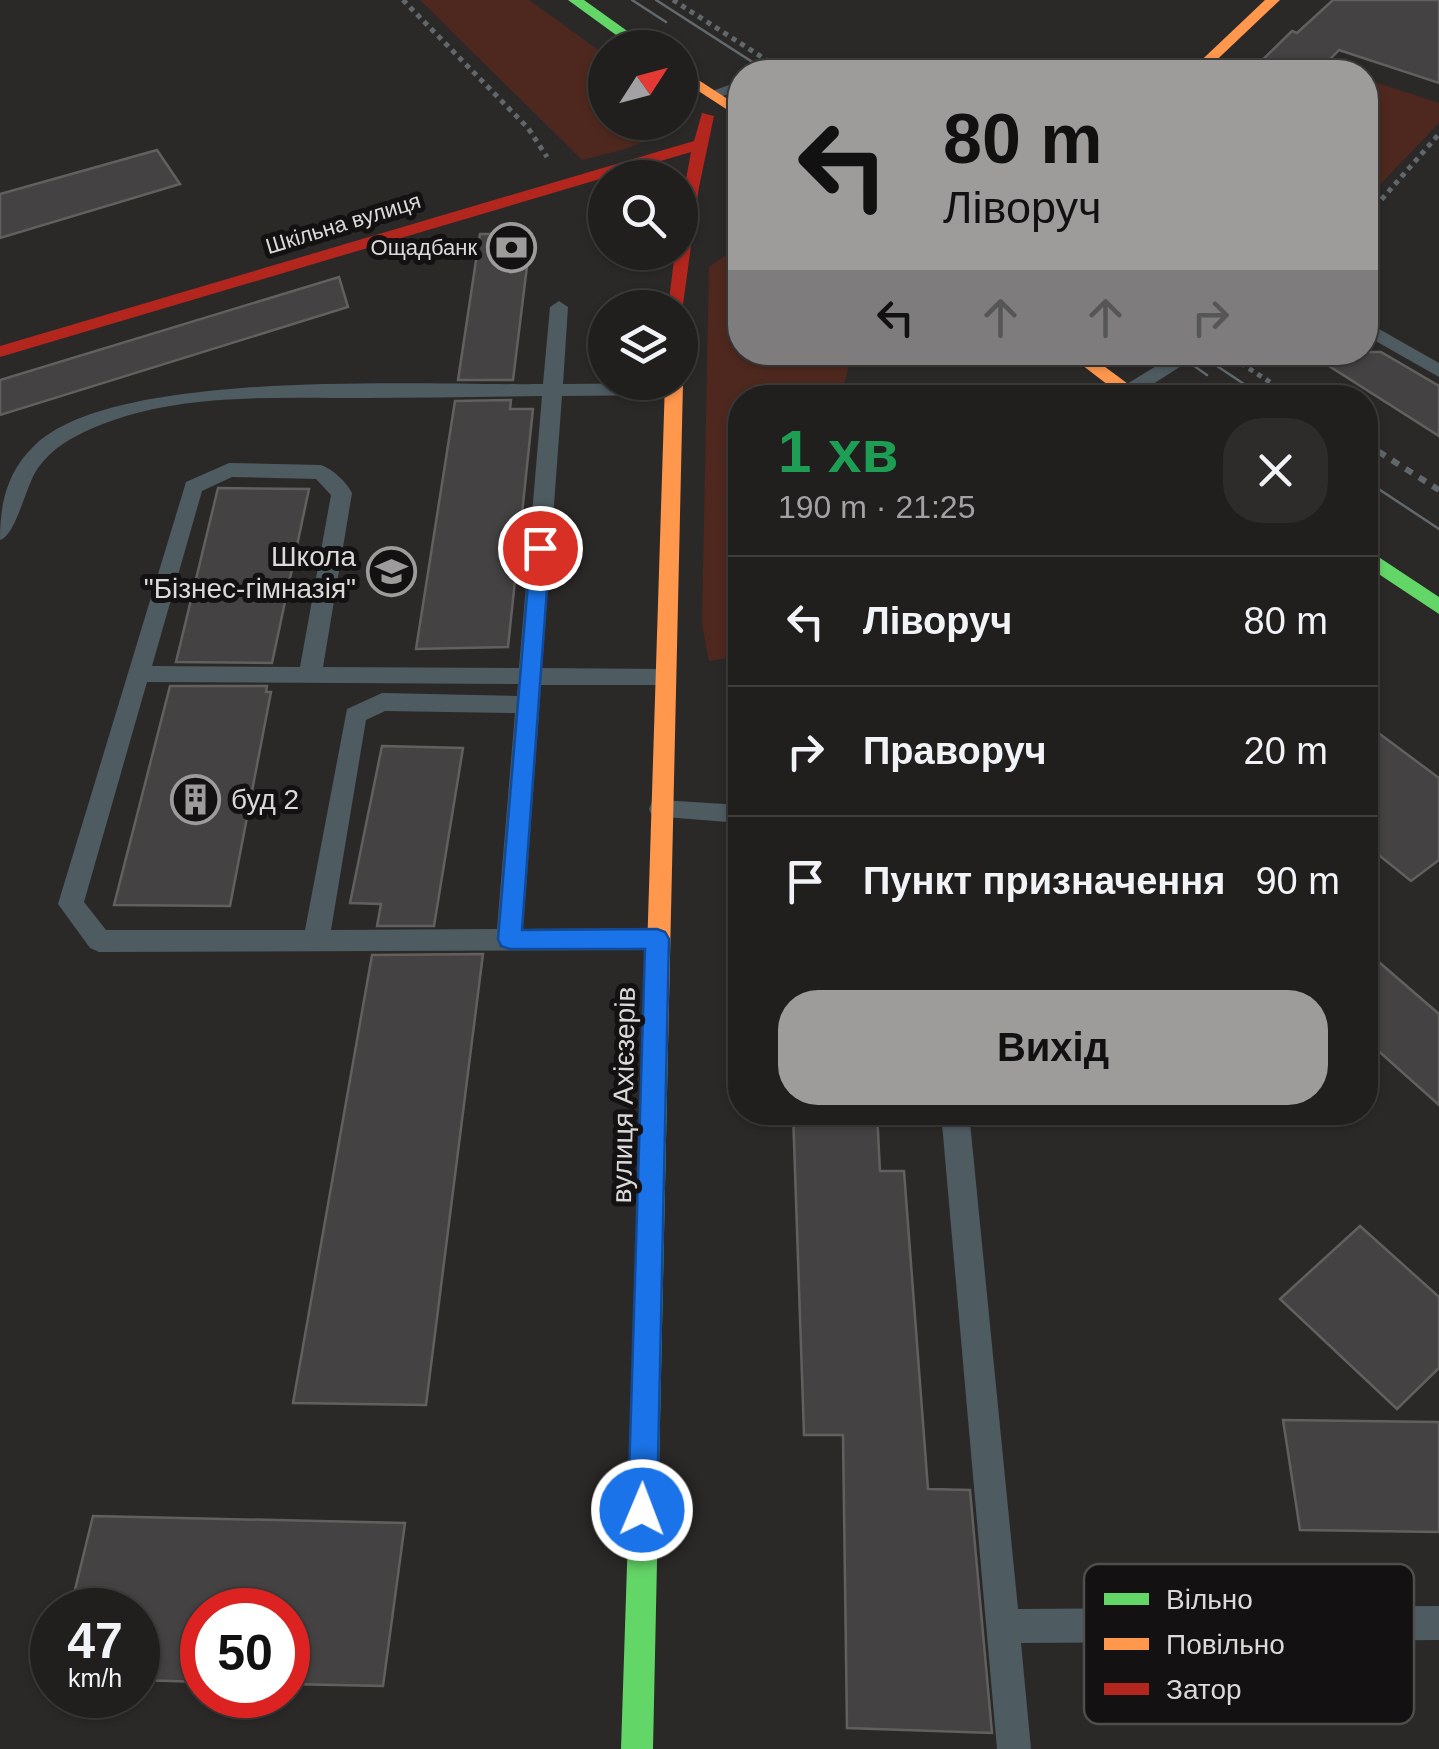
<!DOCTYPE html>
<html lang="uk">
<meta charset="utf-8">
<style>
body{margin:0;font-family:Arial,sans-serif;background:#2d2c2b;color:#f1f3f6;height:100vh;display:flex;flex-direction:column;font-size:38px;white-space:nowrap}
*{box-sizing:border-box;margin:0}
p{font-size:32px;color:#a2a2a4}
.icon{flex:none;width:55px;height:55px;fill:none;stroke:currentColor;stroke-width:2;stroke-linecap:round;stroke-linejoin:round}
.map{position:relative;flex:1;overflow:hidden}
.panel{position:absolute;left:728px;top:385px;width:650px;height:740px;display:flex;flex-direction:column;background:#201f1e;border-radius:40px;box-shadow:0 2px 8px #0004,0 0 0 2px #3d3d3c}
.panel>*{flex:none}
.banner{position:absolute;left:728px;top:60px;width:650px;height:305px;border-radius:40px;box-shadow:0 2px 8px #0004,0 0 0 2px #3d3d3c;background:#9e9b9b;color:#111;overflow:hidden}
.needle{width:65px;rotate:54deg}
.buttons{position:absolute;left:588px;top:30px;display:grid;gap:20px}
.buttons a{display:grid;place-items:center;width:110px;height:110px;border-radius:50%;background:#201f1e;box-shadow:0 2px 8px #0004,0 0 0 2px #3d3d3c;font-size:50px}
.speed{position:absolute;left:30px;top:1588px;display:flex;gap:20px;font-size:50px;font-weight:700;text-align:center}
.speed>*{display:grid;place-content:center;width:130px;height:130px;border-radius:50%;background:#201f1e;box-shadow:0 2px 8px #0004,0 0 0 2px #3d3d3c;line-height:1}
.speed small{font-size:25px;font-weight:400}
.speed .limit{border:15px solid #d22;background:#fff;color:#111}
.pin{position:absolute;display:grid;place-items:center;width:85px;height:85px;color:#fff;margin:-42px;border:5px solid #fff;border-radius:50%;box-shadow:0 2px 10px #0007}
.me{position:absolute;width:110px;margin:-55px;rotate:1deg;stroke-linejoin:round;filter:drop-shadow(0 0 8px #0008)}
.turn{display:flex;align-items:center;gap:35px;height:210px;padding:0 50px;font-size:45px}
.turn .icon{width:130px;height:130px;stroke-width:2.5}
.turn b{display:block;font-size:70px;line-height:85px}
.lanes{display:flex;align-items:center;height:95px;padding:0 50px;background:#0003;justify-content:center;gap:50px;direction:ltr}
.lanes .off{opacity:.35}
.round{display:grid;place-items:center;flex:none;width:105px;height:105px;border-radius:40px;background:#2d2c2b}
.head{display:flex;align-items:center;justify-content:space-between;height:170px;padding:0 50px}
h1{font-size:60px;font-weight:600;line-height:75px;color:#1e9e55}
.cta{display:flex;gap:20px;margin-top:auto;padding:20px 50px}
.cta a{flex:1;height:115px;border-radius:40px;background:#9e9b9b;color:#111;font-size:40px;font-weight:600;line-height:115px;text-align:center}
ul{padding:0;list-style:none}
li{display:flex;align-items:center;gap:30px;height:130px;padding:0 50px;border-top:2px solid #3d3d3c}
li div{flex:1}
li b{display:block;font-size:38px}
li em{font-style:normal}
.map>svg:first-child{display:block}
.green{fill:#4e281e}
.building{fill:#444242;stroke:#62605f;stroke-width:2.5}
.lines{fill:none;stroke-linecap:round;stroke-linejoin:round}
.path-far1{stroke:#61686c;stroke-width:5;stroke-dasharray:5 5;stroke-linecap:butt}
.path{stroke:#61686c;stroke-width:6;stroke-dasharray:8 8;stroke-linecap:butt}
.lane{fill:#4e5b61;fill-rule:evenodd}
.fast{fill:#63d668;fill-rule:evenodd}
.slow{fill:#ff974d;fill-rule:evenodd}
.jam{fill:#b3261e;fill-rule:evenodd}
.tram{stroke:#61696c;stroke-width:2.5}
.route{fill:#1a73e8;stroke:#114b97;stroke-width:2.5}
.labels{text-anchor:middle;stroke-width:10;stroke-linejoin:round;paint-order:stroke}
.far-street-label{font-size:22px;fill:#dcd9d9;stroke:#131111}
.far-poi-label{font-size:22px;fill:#dcd9d9;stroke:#131111;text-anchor:end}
.poi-label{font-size:28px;fill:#dcd9d9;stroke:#131111;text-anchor:end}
.street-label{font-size:28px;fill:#dcd9d9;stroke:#131111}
.key{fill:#131111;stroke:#4f4d4d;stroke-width:2.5}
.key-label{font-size:28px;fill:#dcd9d9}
</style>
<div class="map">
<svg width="1439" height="1749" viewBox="0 0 1439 1749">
<rect width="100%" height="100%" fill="#2b2928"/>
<path class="green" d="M420,0H529L605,55V122L665,123C649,148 610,152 582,160Z
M1372,81L1439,103V123L1368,197L1365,196V88Z
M729,253L740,255V352L853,353L840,397L740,398V656L709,661L702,624L709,267Z"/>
<path class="building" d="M1333,0H1439V83L1339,50L1318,72H1250L1292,31L1297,33Z
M157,150L180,184L0,238V194Z
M480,234H531L513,380H458Z
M339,277L348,307L0,415V380Z
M1307,352H1381L1439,386V436Z
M511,400L510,409H533L508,647L416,649L455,401Z
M218,488L309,489L272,663L176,662Z
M170,686H267L266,692H271L230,906L114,905Z
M1365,723L1439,778V860L1411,881L1365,844Z
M382,746L463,748L434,926H377L381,904L350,903Z
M1365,950L1439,1014V1105L1365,1039Z
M483,954L426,1405L293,1403L372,955Z
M793,1112H877L880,1171H904L928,1489L970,1490L992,1733L847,1728L843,1435H804Z
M1360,1226L1439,1297V1368L1397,1409L1280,1299Z
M1283,1420L1439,1422V1532L1300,1530Z
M93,1516L405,1523L383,1686L288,1684V1610H202V1682L138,1680V1610H70Z"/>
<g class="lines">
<path class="path-far1" d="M403,0L528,128L547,157
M673,0L768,61
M1375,207L1439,134
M1224,352L1294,398"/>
<path class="path" d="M1365,443L1439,490"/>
<path class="lane" d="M809,62L815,64V70L782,72Z
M740,81V91L712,99L704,94Z
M559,301L568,307L563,384L674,383L684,389L674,395L562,396L542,668L665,669L676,677L665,685H541L523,929L657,928L666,932L670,939L666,946L657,950L99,952L90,948L58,904L186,482L229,463L321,465C333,469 346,482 352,493L323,667L519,668L542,396C483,397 424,398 366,398C278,398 175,392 93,428C72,437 51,449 38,468C26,484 16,536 0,540C0,503 7,471 36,444C120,367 426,386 543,384L550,307ZM232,477L316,479L331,495L300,667L152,666L202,491ZM147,682L518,684L517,696L382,693L347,709L305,930H106L84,902ZM385,711L515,713L497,929L331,930L366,720Z
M1365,321L1439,363V377L1365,335Z
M1179,352H1203L1136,395H1122V387Z
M661,800L740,805V823L652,816L649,809L652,802Z
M941,1112H969L1018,1609L1439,1606V1640L1021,1643L1031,1749H997Z"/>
<path class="fast" d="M568,0H584L651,48H634Z
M1365,548L1439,597V614L1365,565Z
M656,1036L665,1039L668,1046L653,1749H621L644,1046L647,1039Z"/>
<path class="slow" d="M1265,0H1280L1204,72H1189Z
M680,68L740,107V118L680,79Z
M1065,352H1085L1147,398H1125Z
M680,378L683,382L668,1046L665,1053L656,1056L647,1053L644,1046L665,382H680Z"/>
<path class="jam" d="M702,113L714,116L699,187L682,312L680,308H668L675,252H680V212L691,152L0,357V346L694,141Z"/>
<path class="tram" d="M632,0L666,22
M656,0L768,72
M1174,352L1207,375
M1196,352L1265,398
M1365,480L1439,529"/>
</g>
<path class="route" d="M540,541L550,548L522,930L657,929L665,932L669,939L657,1510L653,1521L642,1525L632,1521L628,1510L645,949H510L501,946L498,939L531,548Z"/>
<defs>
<symbol id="bank-ring" viewBox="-11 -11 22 22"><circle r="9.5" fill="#131111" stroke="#9e9b9b" stroke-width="1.5"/><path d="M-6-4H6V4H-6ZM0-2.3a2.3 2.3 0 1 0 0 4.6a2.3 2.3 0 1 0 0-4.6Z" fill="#9e9b9b"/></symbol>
<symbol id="school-ring" viewBox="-11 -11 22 22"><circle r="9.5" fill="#131111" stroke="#9e9b9b" stroke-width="1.5"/><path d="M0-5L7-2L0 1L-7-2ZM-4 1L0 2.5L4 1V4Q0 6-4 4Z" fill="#9e9b9b"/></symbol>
<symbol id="building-ring" viewBox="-11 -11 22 22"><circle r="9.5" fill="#131111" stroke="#9e9b9b" stroke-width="1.5"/><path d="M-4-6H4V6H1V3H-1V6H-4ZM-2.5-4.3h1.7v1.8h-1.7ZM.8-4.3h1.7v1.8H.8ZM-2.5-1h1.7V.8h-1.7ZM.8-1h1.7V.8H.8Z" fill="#9e9b9b"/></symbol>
</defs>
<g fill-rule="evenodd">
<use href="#bank-ring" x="484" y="220" width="55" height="55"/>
<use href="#school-ring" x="364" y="544" width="55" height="55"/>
<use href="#building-ring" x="168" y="772" width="55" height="55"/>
</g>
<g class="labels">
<g class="far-street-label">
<text transform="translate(343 223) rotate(-17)" y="8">Шкільна вулиця</text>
</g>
<g class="far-poi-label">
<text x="477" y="255">Ощадбанк</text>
</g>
<g class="poi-label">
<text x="356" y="566">Школа<tspan x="356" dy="32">"Бізнес-гімназія"</tspan></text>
<text x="231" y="809" text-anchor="start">буд 2</text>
</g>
<g class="street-label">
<text transform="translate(623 1095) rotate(-89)" y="10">вулиця Ахієзерів</text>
</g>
</g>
<rect x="1084" y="1564" width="330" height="160" rx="15" class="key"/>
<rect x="1104" y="1593" width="45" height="12" fill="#63d668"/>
<rect x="1104" y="1638" width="45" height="12" fill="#ff974d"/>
<rect x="1104" y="1683" width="45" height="12" fill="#b3261e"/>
<g class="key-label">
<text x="1166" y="1609">Вільно</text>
<text x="1166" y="1654">Повільно</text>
<text x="1166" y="1699">Затор</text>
</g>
</svg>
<div class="buttons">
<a><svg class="needle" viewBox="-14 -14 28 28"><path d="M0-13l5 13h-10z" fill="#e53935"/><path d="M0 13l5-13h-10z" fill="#a2a2a4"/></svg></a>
<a><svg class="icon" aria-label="search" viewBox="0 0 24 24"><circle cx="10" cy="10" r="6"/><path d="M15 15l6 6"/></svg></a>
<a><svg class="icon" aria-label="layers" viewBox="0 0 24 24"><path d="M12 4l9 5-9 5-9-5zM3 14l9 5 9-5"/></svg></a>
</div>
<div class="speed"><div>47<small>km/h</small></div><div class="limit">50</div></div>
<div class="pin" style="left:540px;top:548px;background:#d93025"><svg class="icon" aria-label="arrive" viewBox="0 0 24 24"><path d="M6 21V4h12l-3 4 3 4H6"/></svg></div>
<svg class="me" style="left:642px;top:1510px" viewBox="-20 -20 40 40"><circle r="17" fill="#1a73e8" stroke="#fff" stroke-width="3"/><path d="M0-11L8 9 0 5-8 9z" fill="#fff"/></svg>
<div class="banner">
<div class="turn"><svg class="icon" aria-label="left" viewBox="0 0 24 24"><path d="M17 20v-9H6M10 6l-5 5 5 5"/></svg><div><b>80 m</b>Ліворуч</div></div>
<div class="lanes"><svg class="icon" aria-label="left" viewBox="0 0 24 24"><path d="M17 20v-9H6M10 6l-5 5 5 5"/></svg><svg class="icon off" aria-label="ahead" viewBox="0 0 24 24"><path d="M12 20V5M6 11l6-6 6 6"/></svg><svg class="icon off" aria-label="ahead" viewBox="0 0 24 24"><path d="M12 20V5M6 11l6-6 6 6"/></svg><svg class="icon off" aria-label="right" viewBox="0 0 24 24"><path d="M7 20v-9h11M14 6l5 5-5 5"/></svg></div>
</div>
<section class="panel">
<div class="head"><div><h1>1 хв</h1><p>190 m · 21:25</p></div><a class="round"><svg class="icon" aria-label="close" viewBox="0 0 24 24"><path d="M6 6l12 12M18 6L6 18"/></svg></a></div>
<ul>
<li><svg class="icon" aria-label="left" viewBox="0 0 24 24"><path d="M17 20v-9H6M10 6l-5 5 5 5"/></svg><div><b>Ліворуч</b></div><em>80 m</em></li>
<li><svg class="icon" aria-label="right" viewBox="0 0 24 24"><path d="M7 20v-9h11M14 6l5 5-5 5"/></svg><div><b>Праворуч</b></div><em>20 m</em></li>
<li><svg class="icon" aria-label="arrive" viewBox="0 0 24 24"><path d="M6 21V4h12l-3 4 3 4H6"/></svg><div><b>Пункт призначення</b></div><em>90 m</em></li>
</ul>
<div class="cta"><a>Вихід</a></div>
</section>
</div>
